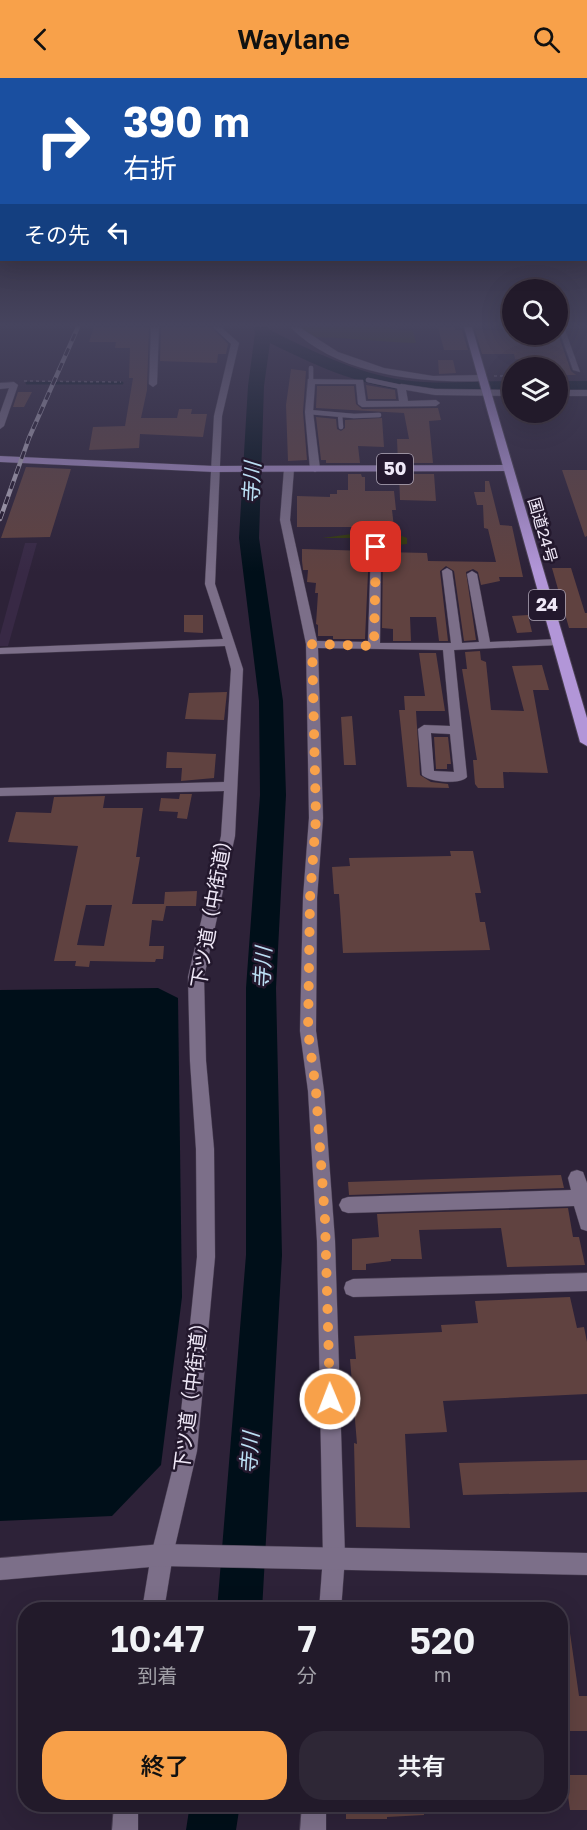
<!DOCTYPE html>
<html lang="ja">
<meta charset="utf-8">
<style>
body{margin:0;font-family:"Golos Text","Noto Sans JP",sans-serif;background:#2e2736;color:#f1f3f6;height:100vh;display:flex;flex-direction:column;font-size:22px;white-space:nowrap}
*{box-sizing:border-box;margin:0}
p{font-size:20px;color:#a2a1a8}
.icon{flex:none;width:33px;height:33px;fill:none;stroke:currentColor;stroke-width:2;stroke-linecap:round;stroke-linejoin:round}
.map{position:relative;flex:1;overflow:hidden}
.sheet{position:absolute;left:18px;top:1524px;width:550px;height:210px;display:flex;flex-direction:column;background:#221a2a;border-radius:24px;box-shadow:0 6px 24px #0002,0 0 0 2px #3f3847}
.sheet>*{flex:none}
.hud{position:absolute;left:0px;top:0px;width:588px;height:183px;box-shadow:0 6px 24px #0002,0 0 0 2px #3f3847;background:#1a4fa0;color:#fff;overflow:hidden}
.fabs{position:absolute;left:502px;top:201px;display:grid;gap:12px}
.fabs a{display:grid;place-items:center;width:66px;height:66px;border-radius:50%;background:#221a2a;box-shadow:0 6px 24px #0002,0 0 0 2px #3f3847;font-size:30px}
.pin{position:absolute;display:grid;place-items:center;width:51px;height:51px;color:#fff;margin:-26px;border-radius:12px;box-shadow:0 3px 9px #0006}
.me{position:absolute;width:66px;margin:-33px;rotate:359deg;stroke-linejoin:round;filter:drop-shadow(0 0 4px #0008)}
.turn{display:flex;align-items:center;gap:21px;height:126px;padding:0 24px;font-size:27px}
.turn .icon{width:78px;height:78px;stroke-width:2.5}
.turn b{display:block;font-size:42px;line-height:51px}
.then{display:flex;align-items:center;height:57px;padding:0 24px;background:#0003;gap:12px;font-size:22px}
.eta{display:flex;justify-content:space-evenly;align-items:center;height:102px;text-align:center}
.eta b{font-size:36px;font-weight:600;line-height:42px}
.button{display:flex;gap:12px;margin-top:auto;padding:12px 24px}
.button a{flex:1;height:69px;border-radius:24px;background:#f8a14a;color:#111;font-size:24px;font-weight:600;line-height:69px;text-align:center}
.button a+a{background:#2e2736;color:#f1f3f6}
header{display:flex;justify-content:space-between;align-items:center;height:78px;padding:0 24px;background:#f8a14a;color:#111;font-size:27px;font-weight:600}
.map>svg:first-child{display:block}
.built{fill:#382945}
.green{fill:#363c0d}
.water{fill:#000f19}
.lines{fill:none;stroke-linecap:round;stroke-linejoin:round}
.stream{stroke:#000f19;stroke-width:3}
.river{fill:#000f19;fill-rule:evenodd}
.building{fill:#604240;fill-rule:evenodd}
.service-casing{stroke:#493f52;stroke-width:5}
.minor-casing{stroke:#493f52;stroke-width:1}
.tertiary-casing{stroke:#493f52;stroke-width:1}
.primary-casing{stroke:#493f52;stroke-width:1}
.trunk-casing{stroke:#493f52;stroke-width:2}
.path{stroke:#6c6276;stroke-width:1.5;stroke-dasharray:3 3;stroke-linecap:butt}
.service{stroke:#7c6f89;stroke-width:4.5}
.minor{fill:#7c6f89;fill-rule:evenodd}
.tertiary{fill:#7c6f89;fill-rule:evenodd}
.primary{fill:#a58cc4;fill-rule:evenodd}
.trunk{fill:#b296d8;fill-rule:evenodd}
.rail-casing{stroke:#b1a9ba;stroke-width:4.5}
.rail{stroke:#23182d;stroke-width:3;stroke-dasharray:8;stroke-linecap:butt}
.route{stroke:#f8a14a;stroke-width:10;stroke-dasharray:0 18}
.labels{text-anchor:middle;stroke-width:5;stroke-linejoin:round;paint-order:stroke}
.far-street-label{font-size:16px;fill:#efe8f7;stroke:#23182d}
.shield{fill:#23182d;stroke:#b2aaba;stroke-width:1.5}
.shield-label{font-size:18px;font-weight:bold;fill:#efe8f7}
.street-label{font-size:20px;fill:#efe8f7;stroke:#23182d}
.water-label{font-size:21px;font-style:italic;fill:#bbdef3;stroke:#23182d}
</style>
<header><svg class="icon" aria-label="back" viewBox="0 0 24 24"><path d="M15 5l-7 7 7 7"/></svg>Waylane<svg class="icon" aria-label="search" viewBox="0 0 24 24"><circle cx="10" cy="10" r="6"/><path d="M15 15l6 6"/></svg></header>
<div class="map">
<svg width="587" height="1752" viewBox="0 0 587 1752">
<rect width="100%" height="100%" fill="#2d2238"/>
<path class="built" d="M25,465H37L8,568H0V557Z"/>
<path class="green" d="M297,249H389L390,251L413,253L416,265C380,264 346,259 310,259Z
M375,453L394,455L407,460V466L387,468L363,460H322Z"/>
<path class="water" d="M158,910L178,920L182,1219L161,1387L112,1438L0,1443V912Z"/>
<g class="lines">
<path class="stream" d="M27,305H122"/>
<path class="river" d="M253,249H269L270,252C312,273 356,295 403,302C439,307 476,303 513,303V313C477,314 439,317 403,312C356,306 312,286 270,265L264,308L259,460L283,623L286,717L276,910L282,1177L262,1532H217L246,1177V910L260,717L259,623L239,460L248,308L255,255Z
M558,303H587V313H558Z
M190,1726H240L236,1752H186Z"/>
</g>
<path class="building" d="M94,249H149L147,312L141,340H177L179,331H192L191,336H207L203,359L140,356L139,370L89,372L93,349L125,348L133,300H129L130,270H115L116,264H89Z
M161,249H211L228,266L226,276H218L217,285L160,283Z
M438,249H455V252H462L468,272H444Z
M475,252H513V256H517L518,259H558V256L571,293L576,297H558V290H547L545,281H515L514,276H482Z
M438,282H453L456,295L439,296Z
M291,291L306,293L303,334L307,382L288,383L286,327Z
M366,307L395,312L396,321H368Z
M317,308H354L356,326L362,331L438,330L441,342L429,343L433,385H398L397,361H409L404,335L316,330Z
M18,314H32L24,329H13Z
M316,339L336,341L337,351L341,353L345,350V342L382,340L384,369L358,368L360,385H326V382H321Z
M26,389L71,391L50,459L1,460Z
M562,392H587V458L585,459Z
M348,396H361L362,399H365V413H394L396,432H392L394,449H297V418L330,419V416H337V412H348Z
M399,396H434L436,423L400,422Z
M485,403H489L500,447L512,448L523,499H499L500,503L481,507L478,494L473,491L466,494L476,562L464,563L454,493L446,488L440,493L448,563H439L436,539H410L411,563H393V551L382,550L383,474L427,475L428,483L496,484L488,451L484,450L483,427H477L474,414H485Z
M302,471L369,473L365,561H333V558H318V547L316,546L318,515H315L316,505L307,504L308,492H303L302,483Z
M552,490H571L585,535H587V550H569Z
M184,537H203V555L184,554Z
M528,537L532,554L517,555L512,538Z
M480,573L481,582L486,584L491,632L524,633L512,588L542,587L549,612H533L548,695L503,694L504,710H478L475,706L473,682H477L462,591H467L465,574Z
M419,575H436L445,633H416L420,697L431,704L448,706L449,710L407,709L399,632H405L404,618H425Z
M227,614L224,642L185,641L189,615Z
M352,638L356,687H344L341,639Z
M434,659H448L451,686H447V691H436Z
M167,674L216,676L214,700L181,703L182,690H166Z
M180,716H192L187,741L177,740L178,734L159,733L161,720L179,721Z
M105,718L103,730H143L136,779H140L132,826H164L165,814L197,813L196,828H166L163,843L152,842L149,868H164L163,881H156L155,884L90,883L89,889L75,888L76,883H54L78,768L8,764L16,734L51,735L54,719ZM86,827H112L104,868L77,867Z
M450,773H473L481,815H475L480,844H485L490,872L343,875L339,816H334L332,789L350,788L349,780L451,778Z
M561,1097L564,1110L349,1117L348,1104Z
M568,1130L573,1159H579L585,1187L507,1189L501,1150L419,1152L422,1181H391V1183L366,1186V1192H352V1161L379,1159L377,1136Z
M570,1219L577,1250L584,1249L587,1264V1316L443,1323L447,1354L405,1356L410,1450L356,1449L354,1365L357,1366L350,1281H356L354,1258L442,1254L441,1247L478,1245L475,1223Z
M587,1382V1414L463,1417L459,1385Z
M569,1548L579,1618H587V1653H561V1549Z
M565,1697H587V1732H570Z
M346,1726H423L424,1737L387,1739V1741H346Z"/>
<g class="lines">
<defs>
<path id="service" d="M311,290V303
M368,302L401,309
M309,334L354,338L379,337
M340,337L341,349"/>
<path id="minor" d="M151,249H159L157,306L153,309L149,306Z
M213,249H221L239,265L222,338L215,506L243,591L235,758L204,899L206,983L214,1071L215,1179L197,1373L173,1477L164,1532H142L151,1477L177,1373L197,1179L196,1071L190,983L188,899L221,758L224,713L0,718V710L224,704L231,591L225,568L0,576V570L223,561L205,506L214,338L231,266Z
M290,249H299L338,274L384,290L433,298L482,297L486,300L482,303C418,305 338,297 290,249Z
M558,249H564L580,294L573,292Z
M308,301L363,302L366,323H399L397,309L401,306L435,311L513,312V318L435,317L406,312L408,323L436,322L440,325L436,328L362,329L358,326L356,306H315L313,334L320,391L315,394L310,391L305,334Z
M14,304L18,307L4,348L0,351V335L9,310L0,311V305Z
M558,312H587V318H558Z
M289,388L294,391L290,442L317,563L368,564L371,469L376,466L381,469L380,565H451L442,493L447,490L452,493L462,565L479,564L467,496L472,493L477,496L490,564L558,561L564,564L558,567L454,572L467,699C460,707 429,704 422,697L418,651L424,647L450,648L443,572L318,570L323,740L317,820L316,953L324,1013L335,1163L345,1479L341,1532H319L323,1479L317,1163L308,1013L300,953L303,820L309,740L306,566L280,442L284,391ZM431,655L450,656L454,694L434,693Z
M577,1092L583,1094L587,1105V1153L581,1151L574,1128L348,1135L342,1133L339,1127L342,1121L348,1119L571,1112L568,1100L571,1094Z
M587,1195V1213L353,1219L346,1216L344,1210L346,1204L353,1201Z
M114,1726H138V1752H112Z
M302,1726H326V1752H300Z"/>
<path id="tertiary" d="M162,1466L587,1475V1497L162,1488L0,1502V1480Z"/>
<path id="primary" d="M0,378L214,388L508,387L513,390L508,393L214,394L0,384Z"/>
<path id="trunk" d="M464,249H472L587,640V668L580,664Z"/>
</defs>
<use href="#service" class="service-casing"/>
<use href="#minor" class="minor-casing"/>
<use href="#tertiary" class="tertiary-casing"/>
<use href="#primary" class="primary-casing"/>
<use href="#trunk" class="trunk-casing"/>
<path class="path" d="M494,298H513
M558,302H567
M24,303L121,304"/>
<use href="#service" class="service"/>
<use href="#minor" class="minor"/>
<use href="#tertiary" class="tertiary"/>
<use href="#primary" class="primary"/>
<use href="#trunk" class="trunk"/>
<defs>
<path id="rail" d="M0,441L29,360L78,249"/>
</defs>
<use href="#rail" class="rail-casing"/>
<use href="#rail" class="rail"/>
</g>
<linearGradient id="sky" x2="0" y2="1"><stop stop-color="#19131f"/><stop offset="0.5" stop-color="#46445e"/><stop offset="1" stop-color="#46445e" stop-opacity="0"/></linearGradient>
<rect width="587" height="494" fill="url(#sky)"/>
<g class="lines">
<path class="route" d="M330,1321L325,1142L316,1013L308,953L310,820L316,740L312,566L374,568L376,469"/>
</g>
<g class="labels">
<g class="far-street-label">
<text transform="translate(543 452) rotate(74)" y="6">国道24号</text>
</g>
<g class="shield">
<rect x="377" y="376" width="36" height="30" rx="4.5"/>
<rect x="529" y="512" width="36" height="30" rx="4.5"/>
</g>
<g class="shield-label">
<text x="395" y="397">50</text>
<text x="547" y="533">24</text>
</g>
<g class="street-label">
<text transform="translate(212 831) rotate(-80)" y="7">下ツ道（中街道）</text>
<text transform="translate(191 1314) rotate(-83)" y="7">下ツ道（中街道）</text>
</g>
<g class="water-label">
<text transform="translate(252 405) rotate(-87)" y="7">寺川</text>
<text transform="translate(263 890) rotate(-87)" y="7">寺川</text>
<text transform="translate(250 1375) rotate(-86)" y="7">寺川</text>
</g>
</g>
</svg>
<div class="fabs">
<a><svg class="icon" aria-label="search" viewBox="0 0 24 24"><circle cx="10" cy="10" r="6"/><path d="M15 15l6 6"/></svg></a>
<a><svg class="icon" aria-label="layers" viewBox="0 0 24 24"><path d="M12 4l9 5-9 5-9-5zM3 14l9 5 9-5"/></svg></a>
</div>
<div class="pin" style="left:376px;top:469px;background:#d93025"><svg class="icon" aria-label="arrive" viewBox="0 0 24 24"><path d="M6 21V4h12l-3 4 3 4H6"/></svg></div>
<svg class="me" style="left:330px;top:1321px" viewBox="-20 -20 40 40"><circle r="17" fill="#f8a14a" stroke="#fff" stroke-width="3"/><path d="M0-11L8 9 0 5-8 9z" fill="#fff"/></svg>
<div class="hud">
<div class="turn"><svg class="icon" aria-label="right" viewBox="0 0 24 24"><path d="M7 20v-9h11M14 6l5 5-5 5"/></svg><div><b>390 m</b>右折</div></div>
<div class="then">その先<svg class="icon" aria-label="left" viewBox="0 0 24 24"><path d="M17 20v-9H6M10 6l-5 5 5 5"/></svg></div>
</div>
<section class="sheet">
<div class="eta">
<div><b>10:47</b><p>到着</p></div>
<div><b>7</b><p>分</p></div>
<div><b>520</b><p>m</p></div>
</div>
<div class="button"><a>終了</a><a>共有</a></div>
</section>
</div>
